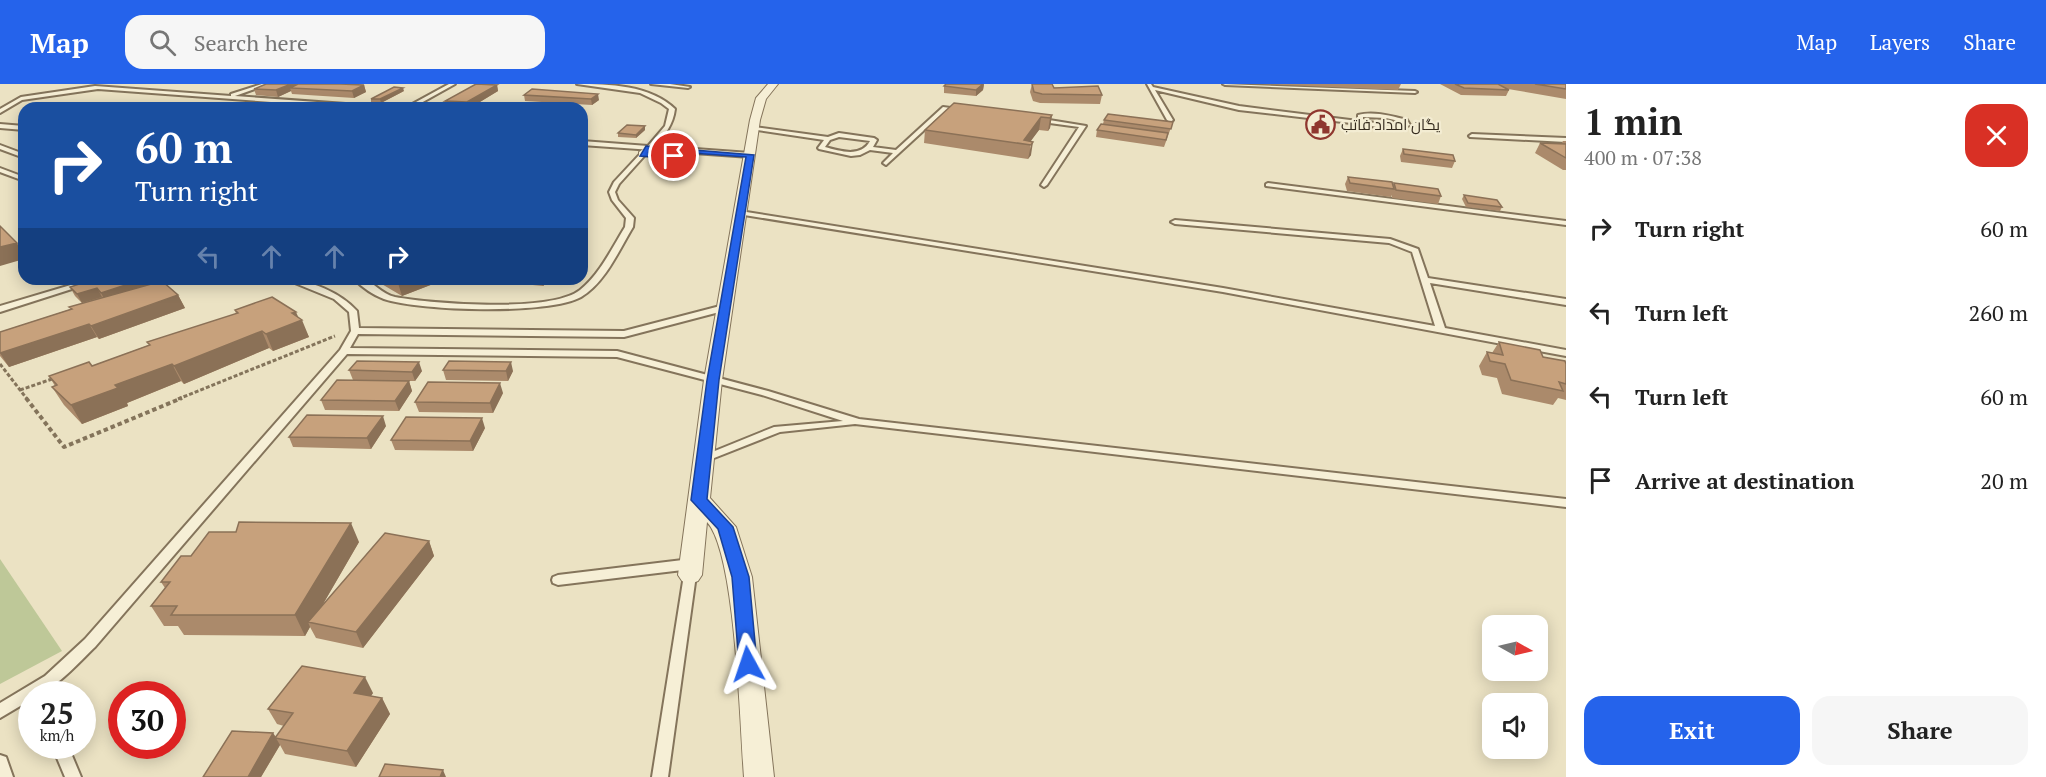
<!DOCTYPE html>
<meta charset="utf-8">
<style>
body{margin:0;font-family:"PT Serif",Cairo,serif;background:#f6f6f6;color:#222;height:100vh;display:flex;flex-direction:column;font-size:22px;white-space:nowrap}
*{box-sizing:border-box;margin:0}
p{font-size:20px;color:#767676}
.icon{flex:none;width:33px;height:33px;fill:none;stroke:currentColor;stroke-width:2;stroke-linecap:round;stroke-linejoin:round}
.map{position:relative;flex:1;overflow:hidden}
.side{display:flex;flex-direction:column;background:#fff;width:480px}
.side>*{flex:none}
.hud{position:absolute;left:18px;top:18px;width:570px;height:183px;border-radius:18px;box-shadow:0 3px 15px #0003;background:#1a4fa0;color:#fff;overflow:hidden}
.needle{width:39px;rotate:98deg}
.controls{position:absolute;left:1482px;top:531px;display:grid;gap:12px}
.controls a{display:grid;place-items:center;width:66px;height:66px;border-radius:12px;background:#fff;box-shadow:0 3px 15px #0003;font-size:30px}
.speed{position:absolute;left:18px;top:597px;display:flex;gap:12px;font-size:30px;font-weight:700;text-align:center}
.speed>*{display:grid;place-content:center;width:78px;height:78px;border-radius:50%;background:#fff;box-shadow:0 3px 15px #0003;line-height:1}
.speed small{font-size:15px;font-weight:400}
.speed .limit{border:9px solid #d22;background:#fff;color:#111}
.pin{position:absolute;display:grid;place-items:center;width:51px;height:51px;color:#fff;margin:-26px;border:3px solid #fff;border-radius:50%;box-shadow:0 2px 6px #0007}
.me{position:absolute;width:66px;margin:-33px;rotate:355deg;stroke-linejoin:round;filter:drop-shadow(0 0 4px #0008)}
.turn{display:flex;align-items:center;gap:21px;height:126px;padding:0 18px;font-size:27px}
.turn .icon{width:78px;height:78px;stroke-width:2.5}
.turn b{display:block;font-size:42px;line-height:51px}
.lanes{display:flex;align-items:center;height:57px;padding:0 18px;background:#0003;justify-content:center;gap:30px;direction:ltr}
.lanes .off{opacity:.35}
.round{display:grid;place-items:center;flex:none;width:63px;height:63px;border-radius:18px;background:#f6f6f6}
.overview{display:flex;align-items:center;justify-content:space-between;height:102px;padding:0 18px}
h1{font-size:36px;font-weight:800;line-height:45px}
.button{display:flex;gap:12px;margin-top:auto;padding:12px 18px}
.button a{flex:1;height:69px;border-radius:18px;background:#2563eb;color:#fff;font-size:24px;font-weight:800;line-height:69px;text-align:center}
.button a+a{background:#f6f6f6;color:#222}
ul{padding:0;list-style:none}
li{display:flex;align-items:center;gap:18px;height:84px;padding:0 18px}
li div{flex:1}
li b{display:block;font-size:22px}
li em{font-style:normal}
header{display:flex;align-items:center;gap:36px;box-sizing:border-box;height:84px;padding:0 30px;background:#2563eb;color:#fff}
header strong{font-size:28px}
nav{display:flex;gap:33px;margin-inline-start:auto;font-size:21px}
.search{width:420px;height:54px;background:#f6f6f6;display:flex;align-items:center;gap:15px;box-sizing:border-box;padding:0 21px;border-radius:18px;color:#767676;font-size:22px}
main{display:flex;flex:1;min-height:0}
.map>svg:first-child{display:block}
.green{fill:#bec898}
.lines{fill:none;stroke-linecap:round;stroke-linejoin:round}
.lane-casing{stroke:#84745b;stroke-width:4}
.street-casing{stroke:#84745b;stroke-width:2}
.path-far1{stroke:#84745b;stroke-width:3;stroke-dasharray:4 2;stroke-linecap:butt}
.path{stroke:#84745b;stroke-width:4;stroke-dasharray:4.5 3;stroke-linecap:butt}
.lane{fill:#f6efd6;fill-rule:evenodd}
.street{fill:#f6efd6;fill-rule:evenodd}
.wall{fill:#ab8a6b}
.shaded-wall{fill:#8b7157}
.building{fill:#c7a17c;stroke:#8b7157;stroke-width:1.5}
.route{fill:#2563eb;stroke:#184099;stroke-width:1.5}
.labels{text-anchor:middle;stroke-width:4.5;stroke-linejoin:round;paint-order:stroke}
.far-poi-label{font-size:15px;fill:#352b1e;stroke:#f3ecd2;text-anchor:start}
</style>
<header>
<strong>Map</strong>
<div class="search"><svg class="icon" aria-label="search" viewBox="0 0 24 24"><circle cx="10" cy="10" r="6"/><path d="M15 15l6 6"/></svg>Search here</div>
<nav><a>Map</a><a>Layers</a><a>Share</a></nav>
</header>
<main>
<div class="map">
<svg width="1566" height="693" viewBox="0 0 1566 693">
<rect width="100%" height="100%" fill="#ebe2c3"/>
<path class="green" d="M0,475L62,567L0,600Z"/>
<g class="lines">
<defs>
<path id="lane" d="M262,0H269L235,12L373,22L376,24H352L98,5L22,16L0,29V25L21,13L95,2L231,12V10Z
M449,0H455L412,24H405Z
M577,0C609,0 650,1 675,25C673,41 665,51 654,62L750,69L753,71L750,73L582,61V57L648,62L665,42L669,25L661,19L640,9Z
M651,0H670L690,3L688,4Z
M1147,0H1151L1153,3L1239,22L1358,37V31C1374,27 1391,32 1407,36L1410,41C1397,47 1382,45 1368,41L1239,26L1155,6L1173,36L1170,38L1167,36ZM1363,33L1386,34L1403,38L1404,40C1389,43 1376,41 1363,35Z
M1223,0L1415,7L1417,8L1415,9L1225,1Z
M943,23L966,26L963,28L946,26L886,81L883,79L893,69L870,66L860,71L851,72L819,65L818,64L824,56L751,45L754,43L828,53L839,49L874,54L877,56L873,63L896,66ZM839,53L870,57C861,74 840,67 825,63L830,56Z
M1037,34L1086,42L1047,101L1044,103L1041,101L1079,43L1035,37Z
M0,40L24,42V46L0,44Z
M1472,50L1566,54V58L1470,53L1469,52Z
M0,61L24,70V74L0,65Z
M641,69L646,70L619,100L615,108L618,116L634,134L633,143C619,166 605,199 581,213C549,231 420,227 384,215C373,211 362,203 354,195C357,195 360,194 363,195C374,198 381,210 395,213C433,220 550,229 580,206C600,190 612,164 625,143L626,134L612,116L609,108L614,98Z
M0,84L24,93V97L0,88Z
M1268,99L1566,137V141L1266,102V100Z
M740,127L1223,204L1435,242L1412,168L1389,159L1175,140L1171,138L1175,136L1390,155L1418,165L1428,194L1566,215V221L1430,199L1445,244L1566,266V272L1223,208L738,130V128Z
M91,195H103L0,228V222Z
M285,195C309,195 341,209 357,227L359,244L624,247L724,221L728,224L727,226L624,253L358,250L350,264L617,267L768,307L859,335L1566,415V423L855,340L780,348L704,378L699,375L700,373L774,343L843,337L762,311L617,273L347,270L95,563C80,577 52,610 32,610V615L0,634V619L45,592L85,555L340,266L351,247L349,228L334,215Z
M691,475L695,477L697,480L695,483L691,485L558,501L553,499L552,496L553,493L558,491Z
M690,486L695,488L696,491L668,693H652L684,491L685,488Z
M52,662H68L81,693H65Z
M0,671L6,673L13,693H0Z"/>
<path id="street" d="M768,0H778L766,15L760,36L722,296L710,414L736,443L752,493L774,693H744C740,644 736,469 707,438L702,491L698,497L690,500L682,497L678,491L704,296L750,36L756,14Z
M649,61L654,64L647,72H639V68Z"/>
</defs>
<use href="#lane" class="lane-casing"/>
<use href="#street" class="street-casing"/>
<path class="path-far1" d="M0,280L27,315
M20,306L55,294
M178,315L335,252"/>
<path class="path" d="M26,314L64,363L182,314"/>
<use href="#lane" class="lane"/>
<use href="#street" class="street"/>
</g>
<path class="wall" d="M984,0L983,6L976,12L944,9V2Z
M1032,0L1102,11L1100,20L1040,19L1033,17L1030,8Z
M1262,0H1401L1398,6Z
M1440,0H1566V15L1508,5L1509,6L1506,12L1461,11Z
M364,1L366,8L354,14L292,10L291,7L278,13L256,11L254,5Z
M497,1L498,7L470,24L447,23L445,17Z
M532,5L599,16L592,21L525,17L524,11Z
M404,7L381,19L371,18V15Z
M1052,31L1050,44L1048,47L1039,46L1030,57L1031,71L1028,75L924,59L925,46Z
M1104,36L1173,38L1164,63L1096,53L1097,46L1103,40Z
M645,46L636,54L618,53V49Z
M1563,57H1566V86H1563L1535,69L1540,59L1561,60Z
M1403,65L1455,77L1452,84L1401,78L1400,72Z
M1348,93L1393,101L1394,99L1441,112L1438,120L1392,114V111L1391,113L1347,107L1345,100Z
M1464,111L1502,123L1500,127L1466,123L1462,115Z
M86,195H156L157,198L178,211L185,224L99,255L97,253L9,283L0,272V248L71,225L69,223L102,214L82,219L75,212L70,203L88,198Z
M379,195H446L402,212L380,199Z
M511,195H550L543,202L512,199Z
M235,226L298,233L309,253L273,267L269,264L184,300L181,297L127,319L128,322L82,340L64,321L52,303L55,302L49,292L92,282L149,261L147,258L236,230Z
M1499,258L1566,280V316L1558,314L1553,321L1502,310L1497,294L1482,291L1479,282L1487,268L1492,269Z
M349,286L422,287L415,297H409L412,307L399,327L325,326L321,316L353,296Z
M443,286L513,287L508,297L446,296Z
M503,309L493,329L419,328L415,318Z
M386,342L371,365L293,363L289,353Z
M485,344L473,367L395,366L391,356Z
M429,457L434,472L363,564L316,554L310,543L305,552L184,551L178,542H164L151,522L165,504L161,498L191,472L359,458L323,520Z
M373,609L371,612L382,614L390,630L356,683L285,670L280,661L261,693H203L273,649L276,653L284,642L277,640L268,625Z"/>
<path class="shaded-wall" d="M291,0H300L290,4L291,7L278,13L276,6Z
M984,0L983,6L976,12V6Z
M364,1L366,8L354,14L352,7Z
M497,1L498,7L470,24H468L467,18Z
M403,4L404,7L381,19L380,15Z
M598,10L599,16L592,21L591,15Z
M1052,31L1050,44L1048,47L1050,34Z
M1041,33L1039,46L1028,61L1024,56Z
M645,42V46L636,54V51Z
M1033,58L1031,71L1028,75L1031,61Z
M17,159L24,171V175L0,182V163Z
M144,195H156L159,201L106,218L101,209Z
M409,195H446L402,212L398,199Z
M542,195H550L543,202Z
M97,204L102,213L82,219L77,210Z
M178,211L185,224L99,255L91,242Z
M296,228L300,237L302,236L309,253L273,267L266,250L292,229Z
M89,240L97,253L9,283L0,269Z
M262,247L269,264L184,300L174,282Z
M419,278L422,287L415,297L412,288Z
M511,278L513,287L508,297L506,287Z
M172,280L181,297L127,319L128,322L82,340L71,321L115,301Z
M409,297L412,307L399,327L395,317Z
M500,299L503,309L493,329L490,319Z
M383,332L386,342L371,365L367,354Z
M482,334L485,344L473,367L470,357Z
M351,439L359,458L312,539L308,538L310,543L305,552L295,531Z
M429,457L434,472L363,564L356,548Z
M365,593L373,609L362,625L354,609Z
M382,614L390,630L356,683L347,667Z
M273,649L280,661L261,693H248Z
M443,686L446,693H440Z"/>
<path class="building" d="M266,0H291L276,6L254,5Z
M298,0H340L364,1L352,7L290,4Z
M476,0L497,1L467,18L445,17Z
M946,0H983L976,6L944,2Z
M1032,0H1052L1054,4L1098,2L1102,11L1042,10L1034,8Z
M1455,0H1498L1509,6L1464,4Z
M1535,0H1566V5Z
M394,3L403,4L380,15H371Z
M532,5L598,10L591,15L524,11Z
M954,19L1052,31L1050,34L1041,33L1024,56L1033,58L1031,61L925,46Z
M1108,30L1173,38L1171,45L1104,36Z
M1101,40L1168,49L1166,56L1097,46Z
M627,41L645,42L636,51L618,49Z
M1540,59L1566,60V74Z
M1403,65L1453,71L1455,77L1404,70Z
M1348,93L1392,98L1394,105L1350,99Z
M1394,99L1438,105L1441,112L1396,106Z
M1464,111L1497,116L1502,123L1468,119Z
M0,142L17,159L0,163Z
M87,195H144L101,209L97,204L77,210L70,203L89,197Z
M391,195H409L398,199Z
M162,197L178,211L91,242L89,240L0,269V248L72,225L69,223Z
M272,213L296,228L292,229L302,236L266,250L262,247L174,282L172,280L115,301L118,304L71,321L52,303L57,301L49,292L89,278L92,282L150,261L147,258L238,229L235,226Z
M1499,258L1540,266L1543,273L1565,277L1566,280V300L1559,298L1563,307L1511,296L1505,280L1490,277L1487,268L1503,271Z
M357,277L419,278L412,288L349,286Z
M449,277L511,278L506,287L443,286Z
M337,296L409,297L395,317L321,316Z
M428,298L500,299L490,319L415,318Z
M307,331L383,332L367,354L289,353Z
M406,333L482,334L470,357L391,356Z
M239,438L351,439L295,531H171L177,522H151L170,498H161L181,472H191L209,448H236Z
M385,449L429,457L356,548L308,538Z
M302,582L365,593L354,609L382,614L347,667L275,654L293,629L268,625Z
M232,647L273,649L248,693H203Z
M385,680L443,686L440,693H379Z"/>
<path class="route" d="M646,62L754,71L719,296L707,415L733,443L749,493L757,580L754,585L748,588L741,585L739,580L732,493L718,445L691,416L707,296L746,73L651,66L649,68L678,72L674,75L640,72Z"/>
<defs>
<symbol id="civic-ring" viewBox="-11 -11 22 22"><circle r="9.5" fill="#f3ecd2" stroke="#8f372f" stroke-width="1.5"/><path d="M-.6-6.5H3V-4.5H.6V-3L4-1V1h2V6H-6V1h2V-1L-.6-3ZM-1.2 2.5V6h2.4V2.5Z" fill="#8f372f"/></symbol>
</defs>
<g fill-rule="evenodd">
<use href="#civic-ring" x="1304" y="24" width="33" height="33"/>
</g>
<g class="labels">
<g class="far-poi-label">
<text x="1341" y="46">یگان امداد فاتب</text>
</g>
</g>
</svg>
<div class="controls">
<a><svg class="needle" viewBox="-14 -14 28 28"><path d="M0-13l5 13h-10z" fill="#e53935"/><path d="M0 13l5-13h-10z" fill="#767676"/></svg></a>
<a><svg class="icon" aria-label="sound" viewBox="0 0 24 24"><path d="M4 9h4l5-4v14l-5-4H4zM17 9q2 3 0 6"/></svg></a>
</div>
<div class="speed"><div>25<small>km/h</small></div><div class="limit">30</div></div>
<div class="pin" style="left:674px;top:72px;background:#d93025"><svg class="icon" aria-label="arrive" viewBox="0 0 24 24"><path d="M6 21V4h12l-3 4 3 4H6"/></svg></div>
<svg class="me" style="left:748px;top:580px" viewBox="-20 -20 40 40"><path d="M0-17L14 15 0 8-14 15z" fill="#2563eb" stroke="#fff" stroke-width="4"/></svg>
<div class="hud">
<div class="turn"><svg class="icon" aria-label="right" viewBox="0 0 24 24"><path d="M7 20v-9h11M14 6l5 5-5 5"/></svg><div><b>60 m</b>Turn right</div></div>
<div class="lanes"><svg class="icon off" aria-label="left" viewBox="0 0 24 24"><path d="M17 20v-9H6M10 6l-5 5 5 5"/></svg><svg class="icon off" aria-label="ahead" viewBox="0 0 24 24"><path d="M12 20V5M6 11l6-6 6 6"/></svg><svg class="icon off" aria-label="ahead" viewBox="0 0 24 24"><path d="M12 20V5M6 11l6-6 6 6"/></svg><svg class="icon" aria-label="right" viewBox="0 0 24 24"><path d="M7 20v-9h11M14 6l5 5-5 5"/></svg></div>
</div>
</div>
<section class="side">
<div class="overview"><div><h1>1 min</h1><p>400 m · 07:38</p></div><a class="round" style="background:#d93025;color:#fff"><svg class="icon" aria-label="close" viewBox="0 0 24 24"><path d="M6 6l12 12M18 6L6 18"/></svg></a></div>
<ul>
<li><svg class="icon" aria-label="right" viewBox="0 0 24 24"><path d="M7 20v-9h11M14 6l5 5-5 5"/></svg><div><b>Turn right</b></div><em>60 m</em></li>
<li><svg class="icon" aria-label="left" viewBox="0 0 24 24"><path d="M17 20v-9H6M10 6l-5 5 5 5"/></svg><div><b>Turn left</b></div><em>260 m</em></li>
<li><svg class="icon" aria-label="left" viewBox="0 0 24 24"><path d="M17 20v-9H6M10 6l-5 5 5 5"/></svg><div><b>Turn left</b></div><em>60 m</em></li>
<li><svg class="icon" aria-label="arrive" viewBox="0 0 24 24"><path d="M6 21V4h12l-3 4 3 4H6"/></svg><div><b>Arrive at destination</b></div><em>20 m</em></li>
</ul>
<div class="button"><a>Exit</a><a>Share</a></div>
</section>
</main>
